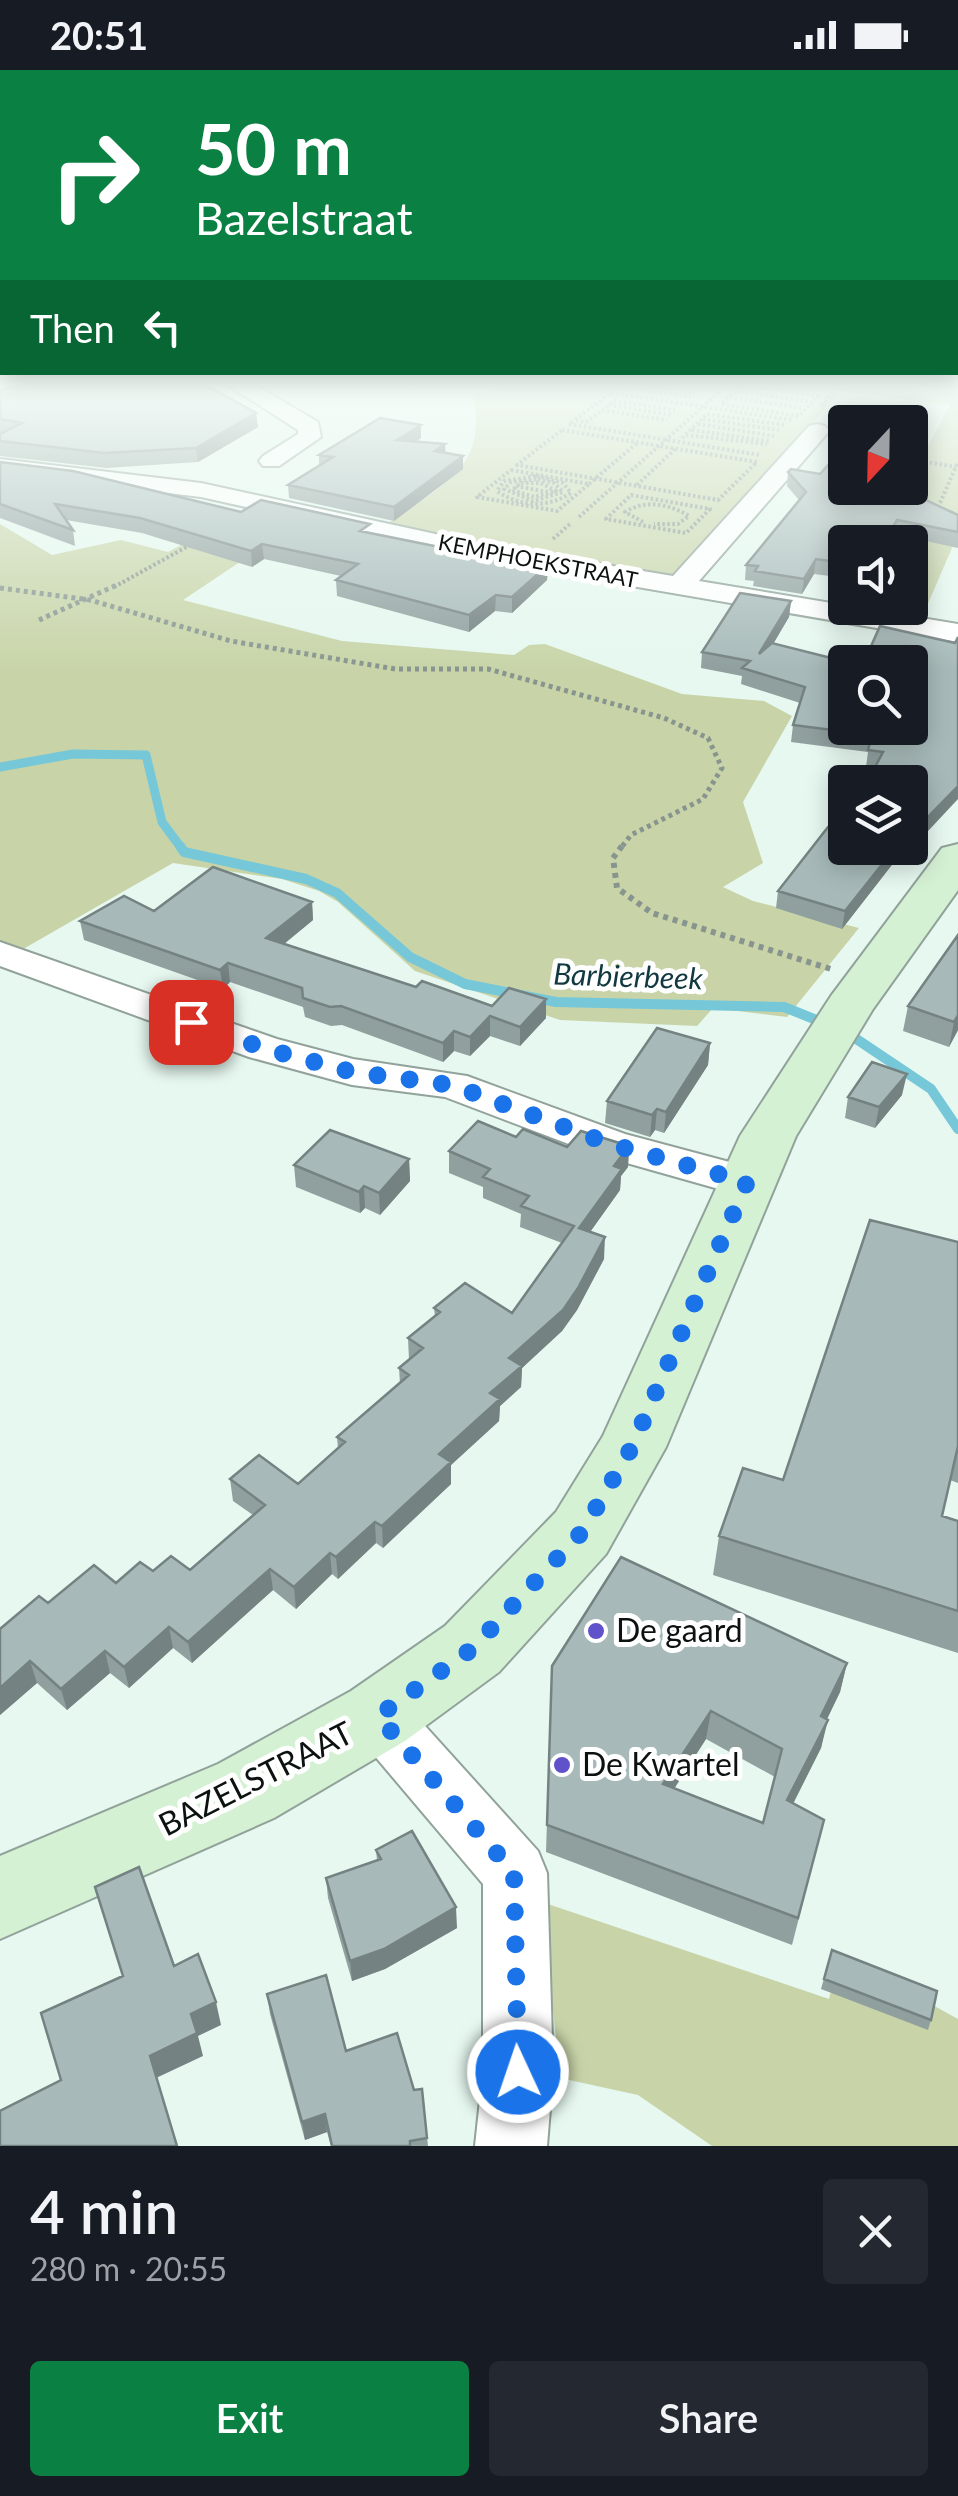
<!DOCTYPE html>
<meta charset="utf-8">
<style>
body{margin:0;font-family:Lato,sans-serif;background:#242831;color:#f1f3f6;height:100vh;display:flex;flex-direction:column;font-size:38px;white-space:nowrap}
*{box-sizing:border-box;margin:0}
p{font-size:32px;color:#9ea1a6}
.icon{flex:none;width:55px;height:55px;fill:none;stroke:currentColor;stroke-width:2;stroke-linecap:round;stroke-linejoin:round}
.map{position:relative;height:2076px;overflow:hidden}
.details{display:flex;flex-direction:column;background:#171b24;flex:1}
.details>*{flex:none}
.banner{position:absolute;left:0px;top:0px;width:960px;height:305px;box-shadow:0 5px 25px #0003;background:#0b8043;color:#fff;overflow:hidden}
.needle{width:65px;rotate:202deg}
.tools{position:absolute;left:828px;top:335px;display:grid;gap:20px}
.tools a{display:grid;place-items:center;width:100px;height:100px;border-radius:10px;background:#171b24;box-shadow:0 5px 25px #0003;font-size:50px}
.pin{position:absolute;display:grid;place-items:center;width:85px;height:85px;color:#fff;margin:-42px;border-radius:20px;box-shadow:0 5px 15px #0006}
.me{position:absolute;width:110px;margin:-55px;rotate:357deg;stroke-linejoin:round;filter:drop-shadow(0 0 8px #0008)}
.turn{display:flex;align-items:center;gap:35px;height:210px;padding:0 30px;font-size:45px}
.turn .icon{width:130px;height:130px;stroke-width:2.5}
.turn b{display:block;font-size:70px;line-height:85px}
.then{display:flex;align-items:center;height:95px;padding:0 30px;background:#0003;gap:20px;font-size:38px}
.round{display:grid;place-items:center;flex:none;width:105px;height:105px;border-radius:10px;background:#242831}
.headline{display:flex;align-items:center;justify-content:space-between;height:170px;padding:0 30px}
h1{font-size:60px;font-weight:600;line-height:75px}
.primary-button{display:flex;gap:20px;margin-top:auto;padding:20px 30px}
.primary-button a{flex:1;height:115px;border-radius:10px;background:#0b8043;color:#fff;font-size:40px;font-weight:600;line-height:115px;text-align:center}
.primary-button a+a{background:#242831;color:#f1f3f6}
.status{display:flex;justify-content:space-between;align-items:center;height:70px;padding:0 50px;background:#171b24;direction:ltr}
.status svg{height:28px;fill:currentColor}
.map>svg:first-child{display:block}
.green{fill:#c8d4a8}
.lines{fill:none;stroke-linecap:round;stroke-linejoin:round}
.stream-far1{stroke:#76c7d8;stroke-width:9}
.stream{stroke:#76c7d8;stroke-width:10}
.street-casing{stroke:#91a29a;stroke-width:4}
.secondary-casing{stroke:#91a29a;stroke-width:4}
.path-far2{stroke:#88958f;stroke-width:4;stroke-dasharray:2.5 2.5;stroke-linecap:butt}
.path-far1{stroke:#88958f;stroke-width:5;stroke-dasharray:4 4;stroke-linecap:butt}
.path{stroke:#88958f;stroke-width:6;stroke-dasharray:5 5;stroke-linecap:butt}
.street{fill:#fff;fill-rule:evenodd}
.secondary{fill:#d5f1d4;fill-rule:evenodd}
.wall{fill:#90a09f;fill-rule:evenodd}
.shaded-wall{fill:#758282}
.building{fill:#a7bab9;stroke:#758282;stroke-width:2.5;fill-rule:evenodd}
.route{stroke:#1a73e8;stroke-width:18;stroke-dasharray:0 32.4}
.poi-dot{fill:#5f52cb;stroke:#fff;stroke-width:4}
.labels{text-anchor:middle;stroke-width:10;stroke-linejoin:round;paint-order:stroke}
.far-street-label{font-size:22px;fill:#0c1210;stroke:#fff}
.water-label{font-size:30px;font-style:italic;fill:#123941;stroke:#fff}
.near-poi-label{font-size:32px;fill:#0c1210;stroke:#fff;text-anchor:start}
.near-street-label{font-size:32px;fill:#0c1210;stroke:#fff}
</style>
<div class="status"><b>20:51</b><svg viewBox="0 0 49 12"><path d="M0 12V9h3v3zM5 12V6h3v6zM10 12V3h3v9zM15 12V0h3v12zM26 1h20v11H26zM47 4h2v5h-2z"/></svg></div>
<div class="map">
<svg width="958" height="2076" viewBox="0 0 958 2076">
<rect width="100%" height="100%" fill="#e6f8f0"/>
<path class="green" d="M496,309H901L918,320L958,322V464L920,552L838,539L845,527V538H910V472H876L906,418H910V410L950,335L841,321L672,510L388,453C439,417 491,397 472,324L508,316Z
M247,439L301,451L183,530L342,571L514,585L529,575L545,574L682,624L764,631L792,646L743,732L763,793L723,817L753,831L859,858L787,947L713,938L697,956L560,950L415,901L338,832L319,821L282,809L173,793L11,886L0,883V454L52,485L121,470L168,482Z
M542,1832L829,1929L840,1884L958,1949V2076H712L638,2025L560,2008Z"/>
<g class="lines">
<path class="stream-far1" d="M0,697L73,684L146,685L162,752L182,779"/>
<path class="stream" d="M180,776L184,782L306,809L337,823L410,887L465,914L556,932L784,937L829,955
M846,962L931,1019L958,1059"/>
<defs>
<path id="street" d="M218,309H245L318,352L321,367L279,396H263L259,391L263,386L298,364V360Z
M817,354L825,356L829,361L825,366L699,511L958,554V572L486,491L201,427L0,403V389L201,413L486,475L673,506L809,356Z
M0,872L277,969L353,989L467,1006L625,1064L763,1101L769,1112L763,1123L747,1127L595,1084L445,1027L352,1015L249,987L0,896Z
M378,1619L399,1627L538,1781L547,1803L553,2002L547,2076H475L483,2002V1814L357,1665L348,1646L357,1627Z"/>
<path id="secondary" d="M958,774V820L873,939L796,1066L666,1377L606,1484L499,1602L405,1671L274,1748L0,1869V1786L218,1694L351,1621L445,1556L556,1442L603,1366L740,1066L831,926L942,778Z"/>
</defs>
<use href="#street" class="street-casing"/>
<use href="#secondary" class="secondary-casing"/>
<path class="path-far2" d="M629,309L569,354L760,385
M655,309L700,316
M703,309L708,310
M639,314L694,323
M742,315L818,326L799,346L721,334Z
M635,318L691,327
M736,321L812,332
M611,323L792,350
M730,327L801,338
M609,335L673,345
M821,335L833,323
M602,340L667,350
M703,349L779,360
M576,350L586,352L614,331L675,340
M698,354L774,366
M562,360L757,392L718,430L517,395Z
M692,360L769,371
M686,365L767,374
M682,368L707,344L785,355
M910,389L956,397
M511,400L589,414L557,441L477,427Z
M537,406L563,413L571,423C548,438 520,437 497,421L504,411Z
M538,409L554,413L563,422L533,431L504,419L511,412Z
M521,413H541L556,421L534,427L512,420Z
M589,414L637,373
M637,415L675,379
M516,416L553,423
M631,425L710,439L686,463L606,449Z
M936,442L958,392
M579,447L734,309
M643,452L625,442C646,429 669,434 689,446L678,454H654
M553,469L571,453
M910,503L927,463
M114,517L190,475"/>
<path class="path-far1" d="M0,518L90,530L231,571L395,599H488L664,648L708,668L722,698L703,729L631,765L620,779
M39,550L119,514"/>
<path class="path" d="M622,776L613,788L617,818L652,843L831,899"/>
<use href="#street" class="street"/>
<use href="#secondary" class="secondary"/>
</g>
<path class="wall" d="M381,309H437L411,316Z
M0,320L258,357L198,392L106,398L0,386V364L2,363L0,362Z
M421,368L416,372L446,383L463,399L394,451L289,428L288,415L319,396V385Z
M0,392L241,442L371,463L499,489L548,495L547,510L512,543L495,541L469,562L337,526L336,510L341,506L264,489L252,497L142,463L66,450L73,460L75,476L0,448Z
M788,402L958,445V478L894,464L890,472H845V508L814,504L802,524L753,516L754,511L745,510L746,495L799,430L787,416Z
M791,531L789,547L773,573L845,658L955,573L915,775L910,773V712L875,698L866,697L868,682L791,672L793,655L800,633L741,614L742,606L701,598L702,582Z
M845,778H905L842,859L776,838L778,821Z
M312,832L313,850L284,874L416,917L492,936L546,929V948L520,976L490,966L470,986L454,981L443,992L342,955L331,956L305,947L303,937L230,912L223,919L84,870L80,851L154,841Z
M958,865V960L949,977L903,961L908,936Z
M710,973L708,995L664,1063L655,1060L650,1067L605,1053L607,1031Z
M902,1025L875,1058L845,1048L848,1027Z
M516,1067L567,1077L629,1076L628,1097L621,1106L620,1120L590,1162L604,1189L577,1240L562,1261L522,1298L521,1317L500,1336L499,1351L451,1395V1414L383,1478L376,1473L338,1509L332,1504L296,1539L273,1520L192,1593L173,1578L129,1618L110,1603L67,1640L37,1613L0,1645V1559L48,1533L153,1501L190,1500L253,1445L233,1431L230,1409L298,1414L338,1379L337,1367L400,1314L399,1298L409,1290L408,1268L435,1246L434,1238L512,1243L562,1173L520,1157L521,1144L483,1128V1117L449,1103V1081Z
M409,1089L410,1111L380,1145L365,1138L360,1143L296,1117L294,1095Z
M958,1172V1413L950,1410L942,1446L958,1451V1583L713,1505L719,1466L783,1410Z
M847,1593L840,1622L827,1649L821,1678L793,1733L824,1750L792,1875L546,1782L552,1596ZM706,1669L775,1707L763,1753L674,1719Z
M376,1780L457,1858L385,1899L352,1911L328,1828L326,1808L377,1790Z
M832,1880L931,1950L928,1960L821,1919Z
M267,1924L346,1981L414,2020L422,2019L428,2076H331L327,2062L305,2070L270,1944Z"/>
<path class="shaded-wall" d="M411,309H437L411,316Z
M256,343L258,357L198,392L196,378Z
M421,355V368L398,383L397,370Z
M445,374L446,387L435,381Z
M463,386V399L394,451V437Z
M897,450L894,464L890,472H884Z
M262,474L264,489L252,497L251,481Z
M816,489L814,504L802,524L804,509Z
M548,495L547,510L512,543V527Z
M496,525L495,541L469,562V545Z
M791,531L789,547L758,600L759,584Z
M958,716V729L915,775L918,757Z
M895,778H905L842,859L845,841Z
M312,832L313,850L268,887L266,868Z
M228,893L230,912L223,919L220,900Z
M546,929V948L520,976V957Z
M958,945V960L949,977L954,952Z
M490,946V966L470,986V967Z
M454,961V981L443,992V973Z
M710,973L708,995L664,1063L666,1042Z
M907,1004L902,1025L875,1058L879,1037Z
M657,1039L655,1060L650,1067L652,1045Z
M629,1076L628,1097L621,1106L620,1120L578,1179L579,1158L614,1096Z
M409,1089L410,1111L380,1145L379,1123Z
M364,1116L365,1138L360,1143L359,1122Z
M605,1167L604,1189L577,1240L562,1261L522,1298L521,1317L500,1336L499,1351L451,1395V1414L383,1478L382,1456L439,1384L490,1323L509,1288Z
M375,1452L376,1473L338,1509L336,1487Z
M330,1483L332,1504L296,1539L294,1517Z
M270,1499L273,1520L192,1593L188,1572Z
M169,1557L173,1578L129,1618L124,1597Z
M105,1581L110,1603L67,1640L61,1619Z
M30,1591L37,1613L0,1645V1618Z
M847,1593L840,1622L815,1674L821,1646Z
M711,1641L706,1669L659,1742L663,1714Z
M828,1650L821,1678L781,1758L787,1730Z
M456,1837L457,1858L385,1899L352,1911L350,1891Z
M216,1932L221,1955L198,1966L203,1986L156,2008L150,1986L191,1944Z
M325,2044L327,2062L305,2070L302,2052Z"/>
<path class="building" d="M48,309H195L256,343L196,378L104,383L0,371V364L22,353L0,349V320Z
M380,348L421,355L397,370L445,374L435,381L463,386L394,437L288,415L333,387L319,385Z
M0,392L73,401L241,442L261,430L370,454L360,461L499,489L503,486L548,495L512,527L496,525L469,545L336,510L358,494L262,474L251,481L140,448L55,434L73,460L0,434Z
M828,395L845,398V418H900L958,445V462L897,450L884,472H845V493L816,489L804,509L755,501L758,496L746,495L806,422L788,402L791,399L820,404Z
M740,523L791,531L759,584L772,573L847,592H845V658H910V592H864L880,556L955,573L958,567V716L918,757L912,756L910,758V712H867L883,682L868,680L872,665L793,655L805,617L742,598L750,591L702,582Z
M845,741V778H895L845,841L778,821L828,757Z
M213,797L312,832L266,868L416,917L422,911L492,936L509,918L546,929L520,957L490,946L470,967L454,961L443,973L341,936L330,937L303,928L302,918L228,893L220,900L80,851L124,826L154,841Z
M958,865V945L954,952L908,936Z
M657,958L710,973L666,1042L657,1039L652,1045L607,1031Z
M872,992L907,1004L879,1037L848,1027Z
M478,1051L516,1067L523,1059L567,1077L581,1061L629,1076L614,1096L622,1099L579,1158L605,1167L578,1218L563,1240L509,1288L522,1296L490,1323L500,1329L439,1384L451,1392L382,1456L375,1452L336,1487L330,1483L294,1517L270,1499L188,1572L169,1557L124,1597L105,1581L61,1619L30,1591L0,1618V1559L39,1526L48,1533L94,1495L116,1513L140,1492L153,1501L171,1486L190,1500L265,1435L230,1409L259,1385L298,1414L345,1372L337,1367L409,1305L399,1298L423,1278L408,1268L440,1242L434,1238L465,1213L512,1243L574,1156L521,1136L529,1126L483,1107L490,1099L449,1081Z
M330,1060L409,1089L379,1123L364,1116L359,1122L294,1095Z
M870,1150L958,1172V1376L942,1446L958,1451V1541L719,1466L743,1398L783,1410Z
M621,1487L847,1593L821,1646L828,1650L787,1730L824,1750L798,1848L547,1755L552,1596ZM711,1641L782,1679L763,1753L663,1714Z
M412,1761L456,1837L384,1879L350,1891L326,1808L381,1789L376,1780Z
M139,1797L174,1896L198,1884L216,1932L191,1944L197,1963L150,1986L177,2076H0V2041L61,2010L41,1943L123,1906L95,1817Z
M832,1880L937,1921L931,1950L824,1909Z
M326,1905L346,1981L397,1963L414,2020L422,2019L427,2068L410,2071V2076H332L325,2044L302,2052L267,1924Z"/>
<linearGradient id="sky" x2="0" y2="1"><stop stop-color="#7abce2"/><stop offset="0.52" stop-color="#f4fcf8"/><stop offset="1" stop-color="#f4fcf8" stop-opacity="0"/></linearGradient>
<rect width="958" height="600" fill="url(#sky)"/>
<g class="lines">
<path class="route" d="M191,952L263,978L352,1002L452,1015L610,1074L747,1112L632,1377L582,1462L472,1579L378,1646L514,1803L518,2002"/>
</g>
<g class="poi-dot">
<circle cx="596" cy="1561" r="10"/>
<circle cx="562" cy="1695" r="10"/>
</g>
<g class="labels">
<g class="far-street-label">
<text transform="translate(538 491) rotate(11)" y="8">KEMPHOEKSTRAAT</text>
</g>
<g class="water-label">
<text transform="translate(628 907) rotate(2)" y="10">Barbierbeek</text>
</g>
<g class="near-poi-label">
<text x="616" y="1572">De gaard</text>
<text x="582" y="1706">De Kwartel</text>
</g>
<g class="near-street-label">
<text transform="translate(256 1709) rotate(-27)" y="11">BAZELSTRAAT</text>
</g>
</g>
</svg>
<div class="tools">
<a><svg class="needle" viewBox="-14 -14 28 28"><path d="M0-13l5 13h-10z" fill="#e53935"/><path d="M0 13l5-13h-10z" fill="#9ea1a6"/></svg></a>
<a><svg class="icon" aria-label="sound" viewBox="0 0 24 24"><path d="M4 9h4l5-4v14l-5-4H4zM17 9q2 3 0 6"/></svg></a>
<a><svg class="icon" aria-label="search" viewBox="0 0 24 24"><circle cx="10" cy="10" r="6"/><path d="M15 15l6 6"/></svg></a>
<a><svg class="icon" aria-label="layers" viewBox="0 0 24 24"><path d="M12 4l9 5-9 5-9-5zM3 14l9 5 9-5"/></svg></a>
</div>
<div class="pin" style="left:191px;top:952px;background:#d93025"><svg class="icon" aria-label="arrive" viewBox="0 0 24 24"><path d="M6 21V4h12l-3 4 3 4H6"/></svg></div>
<svg class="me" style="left:518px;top:2002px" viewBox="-20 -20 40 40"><circle r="17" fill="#1a73e8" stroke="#fff" stroke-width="3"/><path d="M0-11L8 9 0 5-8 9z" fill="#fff"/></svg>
<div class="banner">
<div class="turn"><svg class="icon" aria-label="right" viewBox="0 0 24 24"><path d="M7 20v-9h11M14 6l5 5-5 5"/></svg><div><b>50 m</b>Bazelstraat</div></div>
<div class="then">Then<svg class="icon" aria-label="left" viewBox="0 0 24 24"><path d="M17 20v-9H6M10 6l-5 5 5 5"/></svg></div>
</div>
</div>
<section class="details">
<div class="headline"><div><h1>4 min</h1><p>280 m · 20:55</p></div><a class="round"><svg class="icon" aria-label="close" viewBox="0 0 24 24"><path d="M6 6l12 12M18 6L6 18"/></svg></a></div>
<div class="primary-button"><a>Exit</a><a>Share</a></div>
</section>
